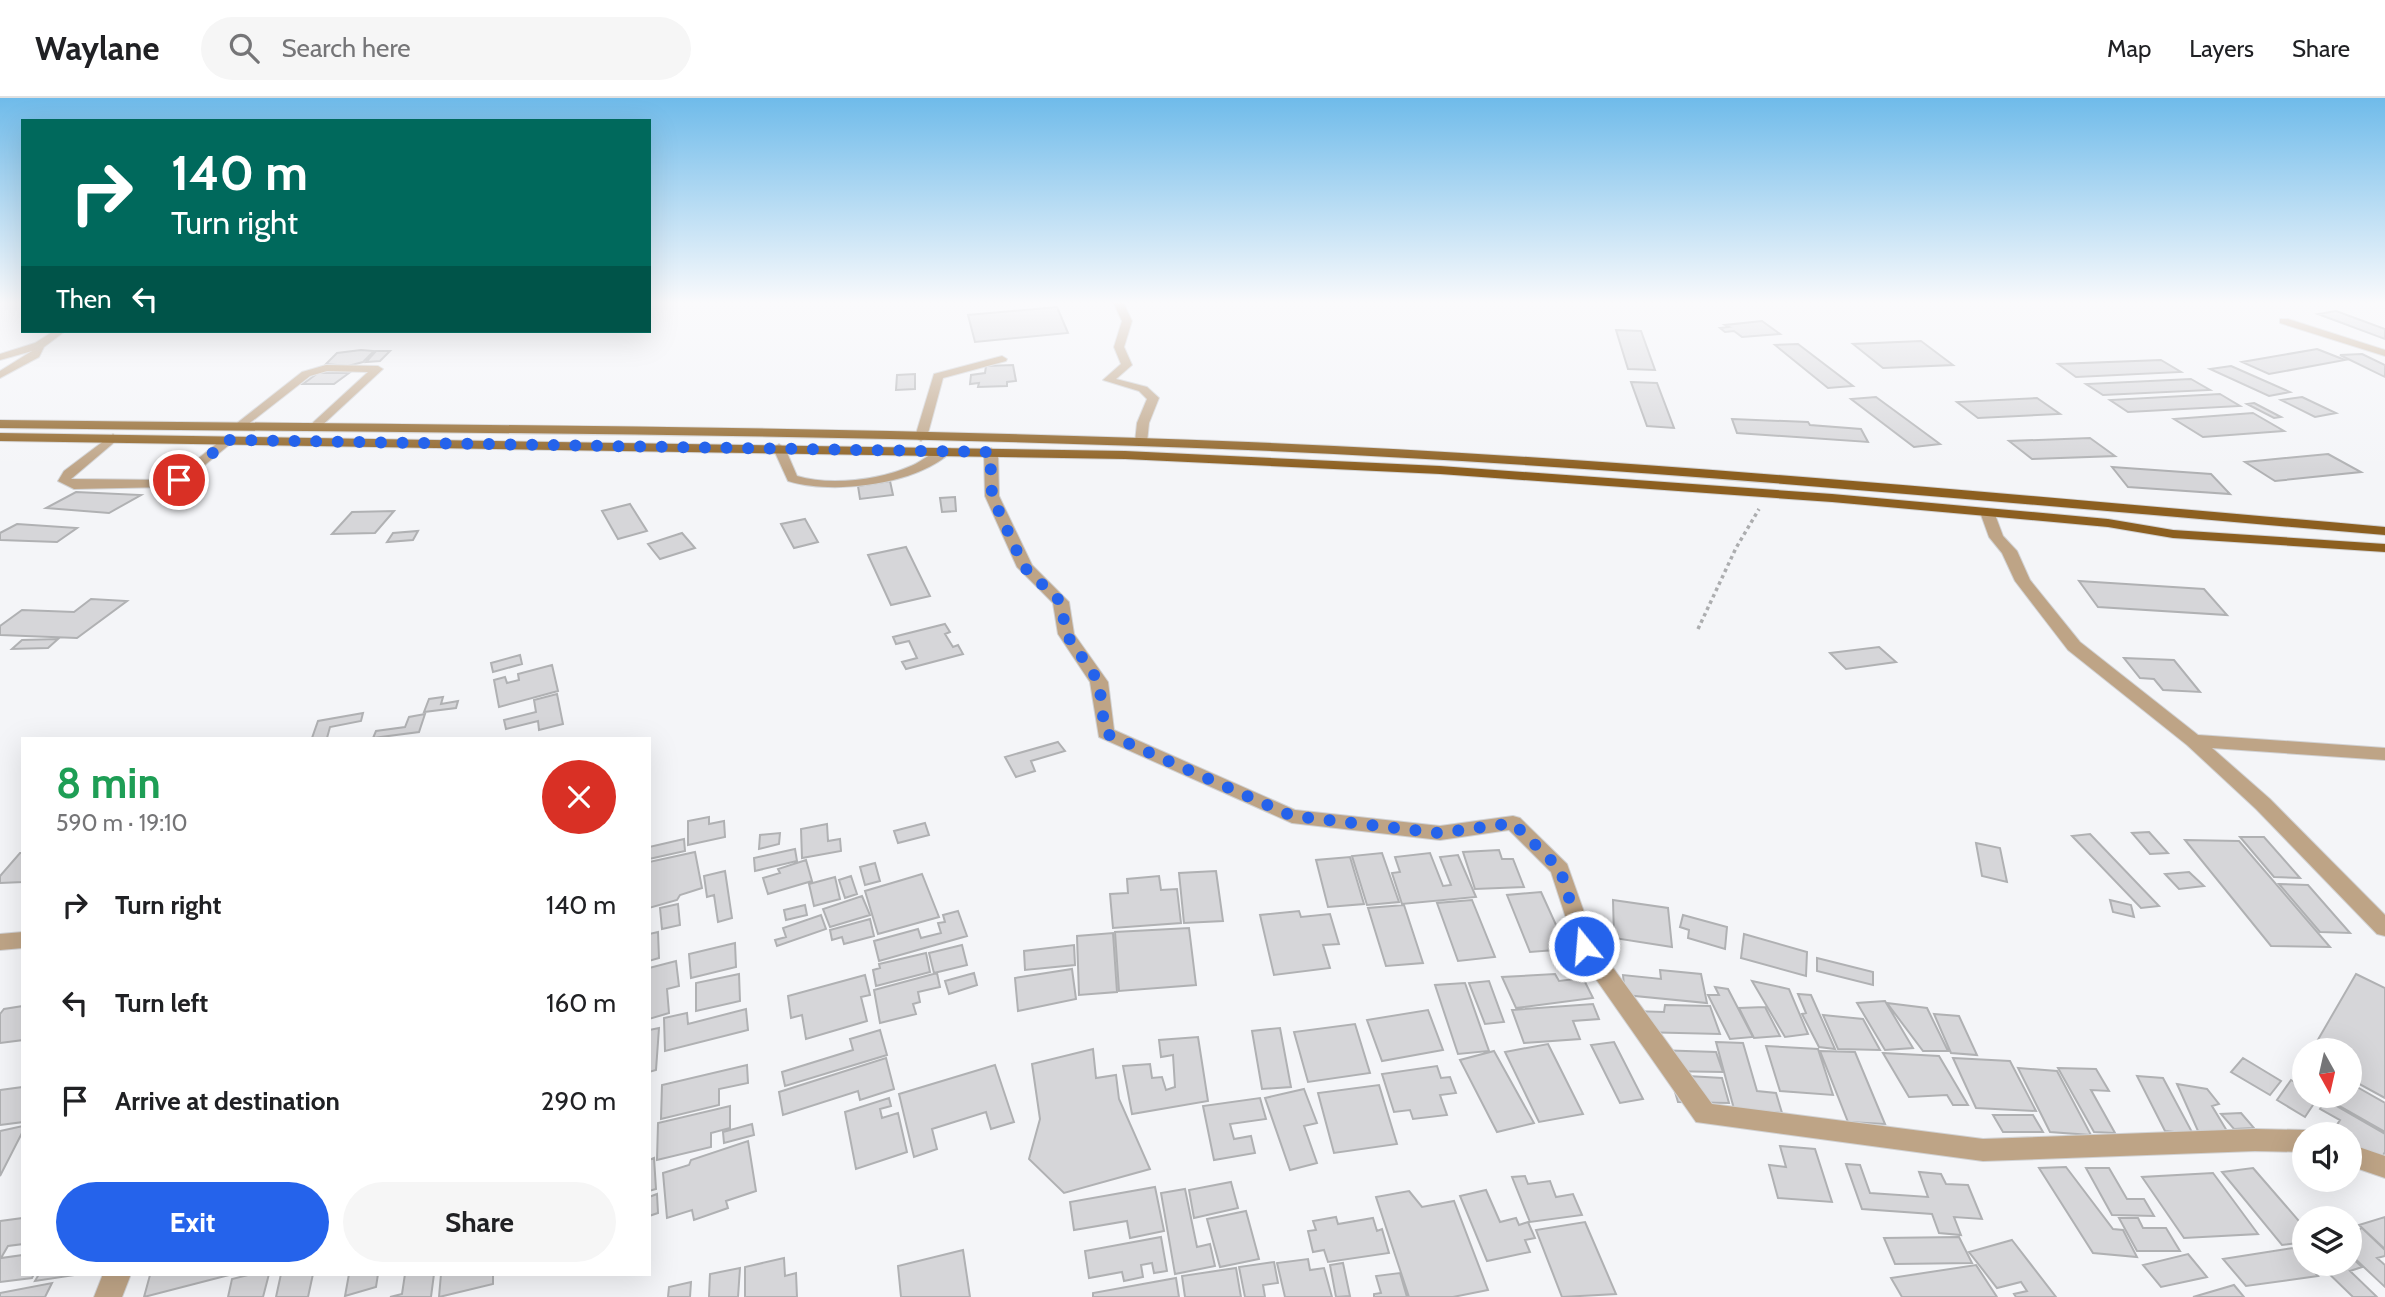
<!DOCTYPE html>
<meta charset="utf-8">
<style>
body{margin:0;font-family:Cabin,sans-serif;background:#f6f6f6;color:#202124;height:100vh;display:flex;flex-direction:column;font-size:26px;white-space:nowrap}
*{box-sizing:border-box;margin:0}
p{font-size:23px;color:#757577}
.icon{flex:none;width:38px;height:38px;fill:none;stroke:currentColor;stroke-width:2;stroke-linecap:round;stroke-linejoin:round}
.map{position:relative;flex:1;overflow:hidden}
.side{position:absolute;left:21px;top:639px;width:630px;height:539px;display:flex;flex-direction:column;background:#fff;border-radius:0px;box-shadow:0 7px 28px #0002}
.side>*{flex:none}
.banner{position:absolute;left:21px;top:21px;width:630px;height:214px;border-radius:0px;box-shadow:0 7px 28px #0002;background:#00695c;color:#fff;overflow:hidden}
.needle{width:46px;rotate:172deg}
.controls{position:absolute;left:2292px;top:940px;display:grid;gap:14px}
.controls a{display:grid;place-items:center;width:70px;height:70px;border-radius:50%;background:#fff;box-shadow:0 7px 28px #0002;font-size:35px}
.pin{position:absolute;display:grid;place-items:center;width:60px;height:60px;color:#fff;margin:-30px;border:4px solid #fff;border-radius:50%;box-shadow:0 2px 7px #0007}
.me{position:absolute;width:77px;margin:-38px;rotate:343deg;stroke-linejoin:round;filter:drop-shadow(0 0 5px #0008)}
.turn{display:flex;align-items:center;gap:24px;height:147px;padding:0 35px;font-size:32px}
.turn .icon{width:91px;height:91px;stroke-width:2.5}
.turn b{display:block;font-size:49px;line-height:60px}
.then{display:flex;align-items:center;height:66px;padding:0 35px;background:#0003;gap:14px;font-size:26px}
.round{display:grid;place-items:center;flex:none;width:74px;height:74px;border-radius:37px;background:#f6f6f6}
.headline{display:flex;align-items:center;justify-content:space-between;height:119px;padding:0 35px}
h1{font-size:42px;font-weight:700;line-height:52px;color:#1e9e55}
.button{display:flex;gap:14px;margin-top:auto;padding:14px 35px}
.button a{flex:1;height:80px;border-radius:42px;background:#2563eb;color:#fff;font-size:28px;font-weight:700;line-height:80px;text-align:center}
.button a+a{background:#f6f6f6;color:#202124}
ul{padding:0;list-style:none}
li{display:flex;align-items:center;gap:21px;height:98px;padding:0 35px}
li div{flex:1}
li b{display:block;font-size:26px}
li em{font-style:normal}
header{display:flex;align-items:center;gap:42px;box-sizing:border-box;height:98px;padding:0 35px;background:#fff;border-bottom:2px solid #e0e0e0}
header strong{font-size:33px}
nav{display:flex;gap:38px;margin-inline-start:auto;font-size:24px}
.search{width:490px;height:63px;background:#f6f6f6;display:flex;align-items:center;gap:18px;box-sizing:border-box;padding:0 24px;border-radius:38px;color:#757577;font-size:26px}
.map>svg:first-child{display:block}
.building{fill:#d6d6d9;stroke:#b0b1b3;stroke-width:2}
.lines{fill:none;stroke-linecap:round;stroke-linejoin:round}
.lane-casing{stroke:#d1d2d4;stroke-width:2}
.street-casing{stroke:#d1d2d4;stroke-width:2}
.primary-casing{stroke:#d1d2d4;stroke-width:2}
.path{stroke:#acadaf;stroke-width:3.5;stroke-dasharray:3.5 3.5;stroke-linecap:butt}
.lane{fill:#bea486;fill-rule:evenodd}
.street{fill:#bea486;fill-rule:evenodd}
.primary{fill:#8c5f20;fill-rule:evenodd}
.route{stroke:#2563eb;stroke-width:12;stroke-dasharray:0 21.6}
</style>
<header>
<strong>Waylane</strong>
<div class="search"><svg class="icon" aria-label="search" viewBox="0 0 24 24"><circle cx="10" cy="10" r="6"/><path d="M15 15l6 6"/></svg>Search here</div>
<nav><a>Map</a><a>Layers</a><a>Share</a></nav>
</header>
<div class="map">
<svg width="2385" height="1199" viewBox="0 0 2385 1199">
<rect width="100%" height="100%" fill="#f4f5f8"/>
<path class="building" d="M1057,209L1068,235L975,244L968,217Z
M2336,213L2385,231V241L2318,216Z
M1762,223L1780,236L1742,239L1734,233L1725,234L1720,230L1729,229L1725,227Z
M1616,232L1641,233L1655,272L1628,271Z
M1921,243L1953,267L1883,270L1853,246Z
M1798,246L1853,288L1828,290L1775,247Z
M2317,251L2345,262L2269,276L2242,264Z
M361,252L374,253L363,264L348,268L326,266L337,255Z
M376,253H390L380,263L366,264Z
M2362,256L2385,267V279L2340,257Z
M2161,262L2181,274L2076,279L2058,266Z
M1013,267L1016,283L1007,284V288L978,289L979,285L970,286L971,277L985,275L986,268Z
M2231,268L2290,294L2269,298L2210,271Z
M318,275H349L334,286H303Z
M915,276V291L896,292L897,277Z
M2191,281L2210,292L2103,297L2086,286Z
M1631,284L1657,285L1674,330L1647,328Z
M2220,296L2240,308L2128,314L2110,302Z
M1876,299L1940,346L1914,349L1851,301Z
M2302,299L2336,315L2315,319L2281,302Z
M2037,300L2060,316L1978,320L1957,304Z
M2254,305L2281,319L2274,320L2247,306Z
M2253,315L2284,333L2203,339L2174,321Z
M1732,321L1808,324L1810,327L1861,331L1868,344L1737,335Z
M2090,340L2115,358L2032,361L2009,343Z
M2328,356L2361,374L2275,383L2245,364Z
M2112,369L2211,376L2230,396L2128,389Z
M890,383L893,397L860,401L858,388Z
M76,394L141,397L109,415L46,410Z
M955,399L956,413L942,414L940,400Z
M630,406L647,433L618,441L602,413Z
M394,413L375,435L332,436L352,414Z
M805,421L818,444L794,450L781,426Z
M17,426L77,430L57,444L0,442V435Z
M418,433L413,442L387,444L393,435Z
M682,435L695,450L660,461L648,446Z
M906,449L930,498L891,507L868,457Z
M2079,483L2204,491L2227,517L2098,509Z
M91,501L127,503L77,540L0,537V528L22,512L74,514Z
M945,526L950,534L945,536L953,549L958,547L963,556L906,571L902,564L917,560L909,543L896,546L893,539Z
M58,541L48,550L12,551L22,542Z
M1879,549L1896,564L1846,571L1830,555Z
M520,557L522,566L493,574L491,565Z
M2124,560L2174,562L2200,594L2163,592L2154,581L2140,580Z
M552,567L558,593L499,609L494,582L505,579L507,585L519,582L518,576Z
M557,596L563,626L539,632L538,623L506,631L504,622L536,614L534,602Z
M443,599L441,606L458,603L456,610L424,614L429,601Z
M363,615L361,623L330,629L327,640H312L318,623Z
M425,616L419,634L373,640L376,633L405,629L409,619Z
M1058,644L1065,653L1031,663L1035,673L1016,679L1005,659Z
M709,719V726L724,723L725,739L688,747V723Z
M925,725L929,737L898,745L894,733Z
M827,726L828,743L840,741L841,753L802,760L801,731Z
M2149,734L2168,755L2150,756L2132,735Z
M780,735L779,746L759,751L760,737Z
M2090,736L2159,808L2141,810L2072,738Z
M2240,739H2264L2300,780L2274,779Z
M684,741L685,753L649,761V749Z
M2185,742L2239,743L2330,849L2271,848Z
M1976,745L2000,750L2007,784L1982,778Z
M795,751L797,763L755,773L754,760Z
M1499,752L1502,761H1513L1524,789L1475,791L1463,754Z
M695,754L702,790L680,797L677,802L649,810V764Z
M20,755H23V784L0,785V778Z
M1382,755L1399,804L1367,807L1352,758Z
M1430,755L1443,788L1451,787L1440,759L1458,757L1476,799L1402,806L1392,775L1400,774L1395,759Z
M1350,759L1364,806L1328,809L1316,762Z
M806,762L812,783L768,796L763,780L780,775L778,771Z
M875,765L880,783L865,787L860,769Z
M725,773L732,820L718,824L714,797L707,799L704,778Z
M1216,773L1223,823L1184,825L1179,775Z
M2189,774L2204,788L2179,791L2165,776Z
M922,776L939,819L878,836L865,793Z
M851,778L857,796L845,800L839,782Z
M1159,778L1161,792L1177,791L1181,825L1113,830L1110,796L1128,795L1127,781Z
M835,779L840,801L814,808L809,786Z
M2279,786L2308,787L2350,835L2320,834Z
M1541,794L1567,851L1530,854L1507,797Z
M862,798L870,817L830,829L823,811Z
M1472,802L1495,859L1458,863L1437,805Z
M1613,802L1668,810L1672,849L1614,840Z
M2110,802L2131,807L2134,819L2113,814Z
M678,806L680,827L662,831L660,810Z
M805,807L807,817L786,822L784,812Z
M1404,807L1423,865L1386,868L1368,810Z
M958,813L967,838L879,863L874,843L918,831L921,840L941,835L938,825L945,824L943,817Z
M1299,813L1301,819L1330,816L1339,846L1323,847L1330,870L1274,877L1260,817Z
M821,817L826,831L777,848L775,842L786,839L783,830Z
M1683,817L1727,829L1725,851L1688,840L1689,832L1680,829Z
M870,821L874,838L844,846L842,839L832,842L830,832Z
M1189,830L1196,887L1119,893L1115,834Z
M658,834L659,860L649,863V836Z
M1113,835L1117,894L1079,897L1077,838Z
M1744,836L1807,854L1806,878L1741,860Z
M735,845L736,869L691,880L689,856Z
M962,847L967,867L934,875L929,855Z
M1074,847L1075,867L1025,872L1024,853Z
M926,855L930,874L876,888L873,872L880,870L879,866Z
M1817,860L1873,874V887L1817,873Z
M676,863L679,888L667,891L669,915L649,921V870Z
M1072,871L1076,901L1018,913L1015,880Z
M1660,872L1701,876L1707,905L1625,897L1623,877L1661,881Z
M937,875L940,889L918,894L920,904L913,906L916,916L880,925L874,892Z
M974,875L977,887L949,896L945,883Z
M739,876L740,903L696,913V885Z
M1555,876L1559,883L1583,880L1593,900L1516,910L1502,879Z
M2356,876L2385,890V1000L2350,981V952H2312Z
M865,877L870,897L861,899L867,923L806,941L802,917L791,920L788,898Z
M1489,883L1504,924L1485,926L1469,885Z
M1752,883L1789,891L1808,936L1785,939Z
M1465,885L1489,953L1458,956L1435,887Z
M1715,889L1728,891L1753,939L1730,941L1708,897H1719Z
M1798,896L1811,897L1835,951L1819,949L1802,916L1806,915Z
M1885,903L1913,950L1885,952L1857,905Z
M1887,905L1927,910L1948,953H1923Z
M1593,906L1599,921L1573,923L1580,941L1524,945L1512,912Z
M1665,907L1710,908L1720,936L1638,934L1632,913L1664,914Z
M23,908V942L0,945V916L4,911Z
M1765,909L1780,938L1754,940L1739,910Z
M746,911L748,932L665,953L664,920L687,915L688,926Z
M1428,912L1443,952L1382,963L1367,922Z
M1934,916L1959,918L1977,957L1951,955Z
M1823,917L1863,921L1880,952L1838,951Z
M1355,926L1370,975L1308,984L1294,934Z
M659,930L656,972L649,974V932Z
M1280,930L1291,989L1262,991L1252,933Z
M880,932L887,957L785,988L782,974L853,952L850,941Z
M1198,939L1208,1003L1132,1016L1123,968L1150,966L1152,980L1162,979L1166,992L1175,989L1173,957L1161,959L1159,942Z
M1614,944L1643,1001L1620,1005L1591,947Z
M1716,944L1743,945L1757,993L1776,995L1782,1015L1734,1011Z
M1548,946L1583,1016L1539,1024L1505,954Z
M1766,948L1818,951L1833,997L1780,993Z
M1093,951L1096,980L1116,977L1119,1001L1150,1071L1064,1095L1029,1061L1040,1021L1032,966Z
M1655,952L1716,954L1723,974L1661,973Z
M1494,953L1534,1025L1497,1034L1460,962Z
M1820,953L1855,954L1885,1026L1848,1024Z
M1883,955L1939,958L1968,1007H1953L1947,997L1909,999Z
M886,960L894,991L860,1002L858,993L783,1017L779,994Z
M1953,960L2010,963L2036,1013L1976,1010Z
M2243,960L2281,983L2270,997L2231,974Z
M2305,966V988L2294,982Z
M747,967L748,985L719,991V1007L661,1021L662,987Z
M995,967L1014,1024L991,1031L986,1014L932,1031L937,1051L914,1059L899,996Z
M1437,968L1441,980L1450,979L1456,995L1440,997L1447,1017L1413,1021L1410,1012L1394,1014L1382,976Z
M2018,970L2057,973L2091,1037L2050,1034Z
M2058,970L2096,971L2109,993L2091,992L2115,1035L2094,1034Z
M1670,977L1722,980L1729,1005L1678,1004Z
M2137,978L2163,980L2193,1036L2165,1033Z
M2291,982L2305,990V998H2319L2305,1019L2277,1002Z
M2350,985L2385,1005V1034L2322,998H2350Z
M2177,986L2207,991L2219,1006L2212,1008L2227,1033H2198Z
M1379,987L1397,1046L1334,1055L1318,995Z
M23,989V1024L0,1027V992Z
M1304,991L1317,1025L1304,1028L1317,1065L1290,1072L1265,1000Z
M889,1000L891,1008L880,1011L882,1020L898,1015L907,1054L856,1071L845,1014Z
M1260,1000L1266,1021L1230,1026L1234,1041L1251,1038L1255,1055L1214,1062L1203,1008Z
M2326,1002L2385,1036V1054L2379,1064L2350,1047V1036H2331L2340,1022L2320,1011Z
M730,1008V1030L711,1035V1049L657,1062L658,1025Z
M2241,1015L2254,1030L2234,1031L2221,1016Z
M1993,1017H2033L2043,1034H2003Z
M752,1026L754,1037L724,1045L723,1034Z
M23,1028V1033L0,1078V1033Z
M748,1043L756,1093L726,1103L728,1110L694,1122L692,1112L667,1120L663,1075L689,1067L691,1062Z
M1780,1048L1815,1051L1832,1104L1778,1100L1769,1067L1786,1069Z
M654,1060L656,1091L649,1093V1062Z
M1846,1066L1860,1067L1870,1095L1928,1099L1919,1074L1941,1076L1946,1086L1968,1087L1982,1121L1954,1119L1961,1137L1939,1135L1932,1116L1862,1111Z
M2066,1069L2113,1131L2123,1132L2137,1159L2093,1155L2039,1070Z
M2086,1070H2109L2127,1101H2144L2154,1118L2112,1117Z
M2253,1070L2305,1130V1144L2282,1147L2222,1074Z
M2213,1075L2258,1136L2184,1140L2142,1079Z
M1525,1078L1528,1086L1550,1083L1556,1099L1573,1096L1582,1117L1530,1124L1512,1079Z
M1231,1084L1238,1110L1194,1120L1189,1092Z
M1155,1089L1164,1133L1130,1140L1127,1123L1074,1132L1070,1104Z
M1185,1091L1197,1149L1210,1146L1215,1168L1175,1176L1161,1095Z
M1486,1092L1500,1124L1516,1120L1519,1127L1528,1124L1535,1140L1525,1142L1530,1154L1487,1163L1460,1098Z
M1409,1093L1422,1109L1454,1103L1488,1192L1453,1199H1409L1376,1099Z
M657,1096L658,1115L649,1118V1099Z
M1246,1113L1259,1161L1220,1169L1207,1121Z
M1336,1119L1338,1126L1373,1120L1377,1133L1382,1131L1389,1155L1328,1164L1324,1152L1313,1154L1308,1133L1316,1132L1313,1123Z
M2385,1119V1151L2359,1127Z
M23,1120V1146L8,1148L1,1160L23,1157V1176H34L32,1180L0,1184V1123Z
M2119,1120H2138L2143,1130H2166L2180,1153H2137Z
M1585,1124L1616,1196L1562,1199L1536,1132Z
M2362,1130L2385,1152V1158L2377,1160L2385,1167V1189L2350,1156V1135Z
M1161,1139L1167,1173L1154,1175L1152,1165L1141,1167L1143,1179L1124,1183L1122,1174L1089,1180L1085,1153Z
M1959,1139L1972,1165L1895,1166L1884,1140Z
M2012,1142L2056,1199H2016L2014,1196L2027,1193L2021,1184L1997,1190L1969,1154Z
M2293,1150L2318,1178L2246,1188L2223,1161Z
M963,1152L970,1199H901L898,1168Z
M2188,1156L2207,1179L2161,1189L2143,1167Z
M2350,1158L2362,1169L2350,1173L2377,1199H2353L2319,1166H2350Z
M784,1160L785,1178L796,1175L797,1199H745V1169Z
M1308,1161L1310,1172L1324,1170L1332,1199H1285L1277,1165Z
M1274,1164L1278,1185L1263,1187L1265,1199H1245L1239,1169Z
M1343,1165L1350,1198L1336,1199L1330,1167Z
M1976,1167L1997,1199H1902L1891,1180Z
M740,1170L738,1199H709L710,1176Z
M1236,1170L1241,1199H1185L1182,1178Z
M1400,1175L1407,1199H1374V1196L1381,1195L1376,1178Z
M39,1176H81L35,1183Z
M155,1176H233L144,1199L150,1177Z
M252,1176H269L263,1199H228L232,1181Z
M281,1176H313L308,1199H276Z
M349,1176H378L376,1189L345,1198Z
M405,1176H434L431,1199H390L402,1196Z
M441,1176H493V1186L439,1199Z
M1176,1180L1179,1199H1093V1195Z
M691,1184L690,1199H668L669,1189Z
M52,1185L45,1199H0V1195Z
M2234,1187L2244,1199H2193Z"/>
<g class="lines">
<defs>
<path id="lane" d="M1113,204H1123L1132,223L1124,249L1132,267L1116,281L1147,289L1159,300L1149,325L1147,344L1141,348L1135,344L1137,325L1147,301L1139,293L1103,282L1121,266L1114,249L1122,223Z
M2280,221H2288L2385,252V258L2280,225Z
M54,233L64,234L44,249L39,259L0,280V273L32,253L0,262V256L35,245Z
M1002,258L1007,261L1006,263L943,280L927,339L921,343L917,341L915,339L934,276Z
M326,267L378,268L383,271L317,332H309L307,330L368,274L327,273L310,278L242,331H234L232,329L302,274Z
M113,336L119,340L117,342L71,381L164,382L175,379L225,339H233L235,342L183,385L168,389L74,391L58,383L64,373Z
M779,346L785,350L797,378C830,388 880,382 911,368C923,363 937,349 950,350L952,353C918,387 832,397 788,383L773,350Z"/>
<path id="street" d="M991,350L998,354L999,398L1032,467L1069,504L1074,536L1108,584L1114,632L1295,712L1440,728L1513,718L1520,720L1567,766L1595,845L1712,1006L1983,1041L2255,1031L2305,1032L2314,1036H2305V1054L2255,1053L1983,1063L1696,1024L1577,854L1551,774L1509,732L1440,742L1292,725L1099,639L1090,584L1058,536L1053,505L1017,469L985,398L984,354Z
M1987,410L1994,414L2003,438L2017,453L2030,482L2080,544L2198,637L2385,650V662L2212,650L2270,701L2385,817V838L2377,836L2256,711L2187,647L2068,552L2015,483L2002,455L1989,439L1980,414Z
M23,834V850L0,852V836Z
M2350,1046L2385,1058V1080L2350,1068Z
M103,1176H131L122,1199H94Z"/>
<path id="primary" d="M0,322C416,327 832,327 1248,344C1628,360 2006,396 2385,429V437C2006,405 1628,368 1248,352C832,335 416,335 0,330Z
M0,335L1125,353L1440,368L1832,396L2108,421L2173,432L2385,446V454L2173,440L2108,429L1832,404L1440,376L1125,361L0,343Z"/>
</defs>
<use href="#lane" class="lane-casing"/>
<use href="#street" class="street-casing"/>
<use href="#primary" class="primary-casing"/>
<path class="path" d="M1698,531L1736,450L1759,411"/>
<use href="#lane" class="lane"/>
<use href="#street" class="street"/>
<use href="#primary" class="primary"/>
</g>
<linearGradient id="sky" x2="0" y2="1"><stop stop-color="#6fbbea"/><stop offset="0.55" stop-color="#fafafc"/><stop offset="1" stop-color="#fafafc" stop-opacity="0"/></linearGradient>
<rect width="2385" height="372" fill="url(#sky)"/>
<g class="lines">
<path class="route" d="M179,382L229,342L990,354L992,398L1024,469L1061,504L1066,536L1099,584L1105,635L1292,718L1440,735L1513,725L1560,771L1584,848"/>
</g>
</svg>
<div class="controls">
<a><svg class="needle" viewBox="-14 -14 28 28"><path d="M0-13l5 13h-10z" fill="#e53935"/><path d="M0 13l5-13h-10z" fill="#757577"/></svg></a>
<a><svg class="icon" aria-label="sound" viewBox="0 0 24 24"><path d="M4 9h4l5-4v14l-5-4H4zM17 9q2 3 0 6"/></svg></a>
<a><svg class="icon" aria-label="layers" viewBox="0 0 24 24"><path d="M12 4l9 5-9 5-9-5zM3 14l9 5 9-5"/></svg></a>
</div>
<div class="pin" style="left:179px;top:382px;background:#d93025"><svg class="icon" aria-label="arrive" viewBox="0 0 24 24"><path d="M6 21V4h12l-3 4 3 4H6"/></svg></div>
<svg class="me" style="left:1584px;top:848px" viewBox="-20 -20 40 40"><circle r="17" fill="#2563eb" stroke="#fff" stroke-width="3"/><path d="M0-11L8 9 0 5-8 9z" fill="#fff"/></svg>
<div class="banner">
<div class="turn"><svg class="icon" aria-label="right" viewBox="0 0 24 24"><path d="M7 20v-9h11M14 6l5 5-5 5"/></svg><div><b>140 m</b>Turn right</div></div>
<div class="then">Then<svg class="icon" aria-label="left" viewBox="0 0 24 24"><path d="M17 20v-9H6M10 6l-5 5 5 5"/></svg></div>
</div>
<section class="side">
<div class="headline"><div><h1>8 min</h1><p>590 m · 19:10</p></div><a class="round" style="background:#d93025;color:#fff"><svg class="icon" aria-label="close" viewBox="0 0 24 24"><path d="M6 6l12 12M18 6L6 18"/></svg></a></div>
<ul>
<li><svg class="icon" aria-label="right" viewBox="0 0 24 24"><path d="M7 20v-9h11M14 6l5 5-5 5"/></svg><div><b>Turn right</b></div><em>140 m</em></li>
<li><svg class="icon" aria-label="left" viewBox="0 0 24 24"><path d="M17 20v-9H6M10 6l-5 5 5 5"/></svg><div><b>Turn left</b></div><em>160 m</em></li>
<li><svg class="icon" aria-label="arrive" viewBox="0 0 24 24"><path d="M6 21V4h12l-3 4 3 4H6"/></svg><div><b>Arrive at destination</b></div><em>290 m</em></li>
</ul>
<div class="button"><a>Exit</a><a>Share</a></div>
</section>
</div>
